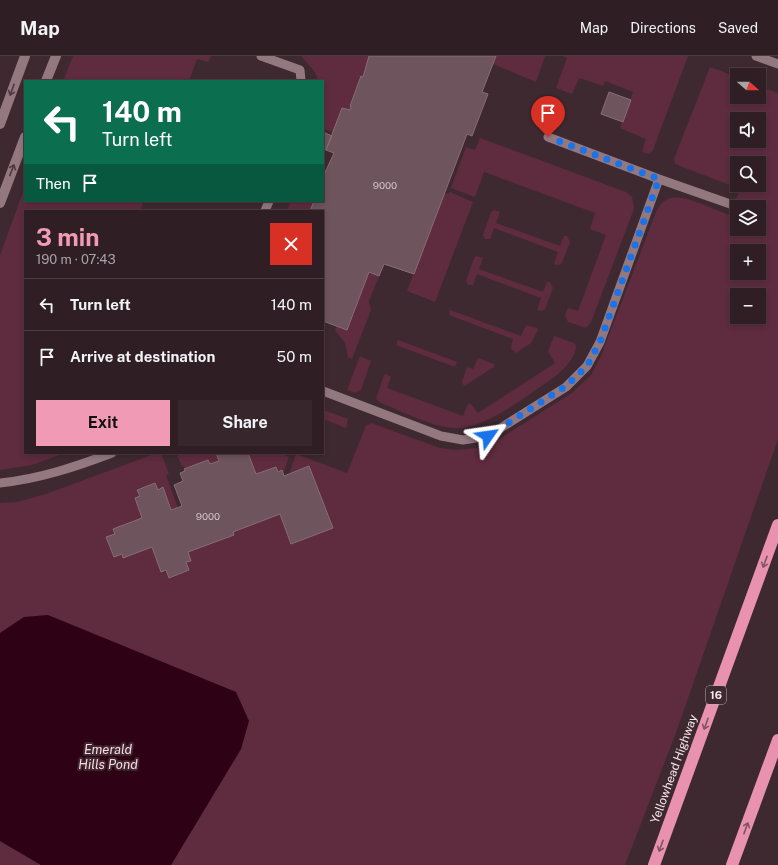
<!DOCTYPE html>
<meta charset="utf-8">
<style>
body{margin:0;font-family:"Public Sans",sans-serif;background:#37272c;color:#f1f3f6;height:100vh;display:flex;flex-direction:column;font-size:15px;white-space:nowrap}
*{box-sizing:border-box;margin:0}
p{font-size:13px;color:#a7a2a6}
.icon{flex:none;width:22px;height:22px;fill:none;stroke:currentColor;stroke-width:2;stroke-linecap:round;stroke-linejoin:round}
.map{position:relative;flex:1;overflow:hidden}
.drawer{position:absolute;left:24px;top:154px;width:300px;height:244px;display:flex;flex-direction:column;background:#2f1f24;border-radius:0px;box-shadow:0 2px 6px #0003,0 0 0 1px #4a3d41}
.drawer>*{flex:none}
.hud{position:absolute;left:24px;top:24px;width:300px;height:122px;border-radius:0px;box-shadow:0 2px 6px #0003,0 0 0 1px #4a3d41;background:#0b6e4f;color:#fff;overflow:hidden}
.needle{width:26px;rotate:110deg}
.buttons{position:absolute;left:730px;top:12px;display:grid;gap:8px}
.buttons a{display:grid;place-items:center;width:36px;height:36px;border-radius:0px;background:#2f1f24;box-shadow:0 2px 6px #0003,0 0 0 1px #4a3d41;font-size:20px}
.pin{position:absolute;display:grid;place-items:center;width:34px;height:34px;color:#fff;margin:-41px -17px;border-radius:50% 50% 50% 0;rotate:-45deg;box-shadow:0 0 4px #0007}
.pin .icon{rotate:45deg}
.me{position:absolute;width:44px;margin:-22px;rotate:58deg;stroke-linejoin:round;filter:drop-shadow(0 0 3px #0008)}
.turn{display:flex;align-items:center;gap:14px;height:84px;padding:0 12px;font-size:18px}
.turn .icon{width:52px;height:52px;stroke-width:2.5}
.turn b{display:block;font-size:28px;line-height:34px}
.then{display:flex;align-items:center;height:38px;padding:0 12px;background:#0003;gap:8px;font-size:15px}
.round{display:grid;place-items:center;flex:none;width:42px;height:42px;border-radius:0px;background:#37272c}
.overview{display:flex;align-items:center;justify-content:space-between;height:68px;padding:0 12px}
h1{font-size:24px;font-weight:700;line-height:30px;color:#f09ab6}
.cta{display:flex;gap:8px;margin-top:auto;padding:8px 12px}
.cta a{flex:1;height:46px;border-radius:0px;background:#f09ab6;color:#111;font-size:16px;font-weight:700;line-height:46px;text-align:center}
.cta a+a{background:#37272c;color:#f1f3f6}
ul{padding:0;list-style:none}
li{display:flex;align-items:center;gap:12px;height:52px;padding:0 12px;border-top:1px solid #4a3d41}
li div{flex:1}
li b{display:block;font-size:15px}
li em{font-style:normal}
header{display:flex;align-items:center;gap:24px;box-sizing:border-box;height:56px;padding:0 20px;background:#2f1f24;border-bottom:1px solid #4a3d41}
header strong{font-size:19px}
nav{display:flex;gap:22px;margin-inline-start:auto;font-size:14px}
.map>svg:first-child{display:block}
.green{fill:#5f2b3e;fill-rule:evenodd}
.water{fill:#2f0115}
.building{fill:#6e545c;stroke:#886d75}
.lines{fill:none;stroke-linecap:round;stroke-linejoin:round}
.service{stroke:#937880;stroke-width:9}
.tertiary{stroke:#937880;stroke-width:10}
.motorway{stroke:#e992af;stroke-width:12}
.oneway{stroke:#503940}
.oneway2{stroke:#835363}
.route{stroke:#1a73e8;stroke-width:7;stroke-dasharray:0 12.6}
.labels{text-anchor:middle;stroke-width:4;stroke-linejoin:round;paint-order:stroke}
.number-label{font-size:10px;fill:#d3c1c6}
.shield{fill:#3f2930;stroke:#beadb2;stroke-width:1}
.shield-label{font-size:11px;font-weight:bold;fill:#f5e5e9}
.street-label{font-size:12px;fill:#f5e5e9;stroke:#3f2930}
.water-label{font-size:13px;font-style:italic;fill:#fdd8e3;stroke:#3f2930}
</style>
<header>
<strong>Map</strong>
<nav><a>Map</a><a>Directions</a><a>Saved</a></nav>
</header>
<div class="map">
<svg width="778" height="809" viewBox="0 0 778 809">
<rect width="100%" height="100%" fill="#3f2930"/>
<path class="green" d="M73,0H211L208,6L197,3L189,25H63Z
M301,0H369L363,21L361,20L350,50L351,51L350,54L342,52L333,76L323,73V25H318L315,16Z
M496,0H545L536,26L493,8Z
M563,0H688L653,94L649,98L642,96L646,83L620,72L633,36L605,25L603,30L579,22L572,38L556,32L567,2Z
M710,11L737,21V41H759V30L778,37V383L677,674L625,809H171L241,693L24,561L0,577V447L17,446L46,438L157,397H161L169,418L166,419L178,452L171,454L163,432L158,434L155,427L137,433L140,440L135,443L142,462L113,473L115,478L107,481L122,498L124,502L152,491L169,522L189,514L186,506L191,504L188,496L234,479L233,476L280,458L291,488L333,472L309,410L289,418L296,398L347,417L366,370L371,367L440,392L455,394L478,392L501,382L572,337L591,319L601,300L656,156C659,151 662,145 668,143C683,136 715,155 730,159L740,133L675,108L674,103ZM737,63H759V85H737ZM737,107H759V129H737ZM737,151H759V173H737ZM737,195H759V217H737ZM737,239H759V261H737Z
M480,82L626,136L632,141L634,153L591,266L586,272L568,266L565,259L568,252L578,255L606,179L590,173L595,157L484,116L475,141L451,132L466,91L475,94Z
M25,131V145H144L140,155H25V397H65L32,409L0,414V199Z
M450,136L473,146L435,246L407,235L444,137L448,138Z
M291,145H314L310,155H287Z
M495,154L500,156L496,167L560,190L564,180H567L570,186L562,207L558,209L554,208L558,196L494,172L490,183H485L483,179L491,156Z
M476,200L483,202L479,213L543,236L547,226H550L553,232L545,253L541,255L537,254L541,242L477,218L473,229H468L466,225L474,202Z
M369,216L379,220L369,245L371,254L352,303L348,301L345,287L335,274L336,270L347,273Z
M450,254L521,280L526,269L537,272L538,274L531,287L516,297L511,292L513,283L449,259Z
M554,280L574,287L576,290C575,302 566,311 557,319C531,337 484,375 453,372C429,370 404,356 381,347L376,343L384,319L386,318L391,321L387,332L463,360L468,348L470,347L478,357L555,307L548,295Z
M398,284L457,306L455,311L396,289Z
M360,300L371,305L361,334L355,337L347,334Z
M478,302L494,308V311L464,330L462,326L467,311L473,313Z
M323,354L348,363L346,372L323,363Z
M176,397H216L219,405L210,408L208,404L186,412L182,410Z
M248,397H279L289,401L283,418L282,414L278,416L276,411L256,418Z
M0,785L41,809H0Z"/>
<path class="water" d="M48,559L236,636L249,665L241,693L171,809H41L0,785V577L24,561Z"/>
<path class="building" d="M369,0H496L482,36L488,38L472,80L467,78L414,218L384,208L379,220L369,216L347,274L323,265V155H310L314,145H323V121L334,97L326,94L342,52L350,54L351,51L350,50L361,20L363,21Z
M609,36L631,44L623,66L601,58Z
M323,76L332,80L326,94L323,93Z
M216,397H248L256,418L276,411L278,416L282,414L284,420L309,410L333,472L291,488L280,458L233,476L234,479L188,496L191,505L186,506L189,514L169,522L166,514L161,516L152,491L123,502L122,498L114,501L106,481L115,478L113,473L142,462L135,442L140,440L137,434L155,427L158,434L163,431L171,454L182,450L174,429L183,425L180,417L185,415L184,413L208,404L210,408L219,405Z"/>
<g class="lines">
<path class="service" d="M261,0L300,14L301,25
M756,0L778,8
M659,123L733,149
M265,155L269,145
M323,335L441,380L463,384L488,380L566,331L587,310L600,286L659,123L548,81
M0,427C39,423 75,411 112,397"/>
<path class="tertiary" d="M46,25L56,0
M0,68L25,0
M0,147L25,81"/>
<path class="motorway" d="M654,809L778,469
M732,809L778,684"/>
</g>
<defs><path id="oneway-shaft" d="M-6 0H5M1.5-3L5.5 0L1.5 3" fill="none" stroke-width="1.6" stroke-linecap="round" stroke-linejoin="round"/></defs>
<g class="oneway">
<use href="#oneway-shaft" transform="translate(12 34) rotate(110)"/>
<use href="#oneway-shaft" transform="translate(12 114) rotate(-69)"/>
</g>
<g class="oneway2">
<use href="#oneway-shaft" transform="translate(765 506) rotate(110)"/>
<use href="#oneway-shaft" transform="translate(706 668) rotate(110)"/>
<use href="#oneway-shaft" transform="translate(746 772) rotate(-70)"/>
<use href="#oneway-shaft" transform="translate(661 790) rotate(110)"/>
</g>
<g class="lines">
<path class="route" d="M488,380L566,330L587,310L600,286L659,123L548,81"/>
</g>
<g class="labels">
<g class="number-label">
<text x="385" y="133">9000</text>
<text x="208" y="464">9000</text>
</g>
<rect class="shield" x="706" y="630" width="20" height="18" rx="3"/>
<g class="shield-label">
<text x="716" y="643">16</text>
</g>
<g class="street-label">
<text transform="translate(674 713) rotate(-70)" y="4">Yellowhead Highway</text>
</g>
<g class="water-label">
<text x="108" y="698">Emerald<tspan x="108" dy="15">Hills Pond</tspan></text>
</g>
</g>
</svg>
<div class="buttons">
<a><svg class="needle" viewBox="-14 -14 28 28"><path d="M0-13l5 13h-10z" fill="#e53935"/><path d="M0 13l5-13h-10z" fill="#a7a2a6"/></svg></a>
<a><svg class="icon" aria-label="sound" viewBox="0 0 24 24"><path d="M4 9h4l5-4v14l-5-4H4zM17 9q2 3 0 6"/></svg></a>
<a><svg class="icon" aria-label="search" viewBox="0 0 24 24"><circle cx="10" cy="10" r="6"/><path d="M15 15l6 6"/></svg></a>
<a><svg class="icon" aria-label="layers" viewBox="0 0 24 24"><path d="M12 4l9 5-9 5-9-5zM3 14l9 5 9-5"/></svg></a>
<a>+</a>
<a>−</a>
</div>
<div class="pin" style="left:548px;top:81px;background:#d93025"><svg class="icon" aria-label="arrive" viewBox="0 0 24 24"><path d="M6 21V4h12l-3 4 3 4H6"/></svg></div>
<svg class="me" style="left:488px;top:380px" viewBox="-20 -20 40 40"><path d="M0-17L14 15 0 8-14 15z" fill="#1a73e8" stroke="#fff" stroke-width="4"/></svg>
<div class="hud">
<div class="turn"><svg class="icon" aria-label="left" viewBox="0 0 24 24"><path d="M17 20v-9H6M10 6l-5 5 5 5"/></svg><div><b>140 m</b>Turn left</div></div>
<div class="then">Then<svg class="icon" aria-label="arrive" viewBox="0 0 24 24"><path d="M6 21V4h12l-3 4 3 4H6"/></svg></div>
</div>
<section class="drawer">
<div class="overview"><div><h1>3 min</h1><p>190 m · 07:43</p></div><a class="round" style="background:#d93025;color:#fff"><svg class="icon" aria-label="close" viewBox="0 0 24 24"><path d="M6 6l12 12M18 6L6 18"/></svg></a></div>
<ul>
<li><svg class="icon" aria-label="left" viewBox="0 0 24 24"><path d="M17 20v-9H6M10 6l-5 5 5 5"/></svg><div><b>Turn left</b></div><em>140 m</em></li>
<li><svg class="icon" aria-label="arrive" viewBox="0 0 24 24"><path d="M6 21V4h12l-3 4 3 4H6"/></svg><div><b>Arrive at destination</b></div><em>50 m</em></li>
</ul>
<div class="cta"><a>Exit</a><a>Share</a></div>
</section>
</div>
